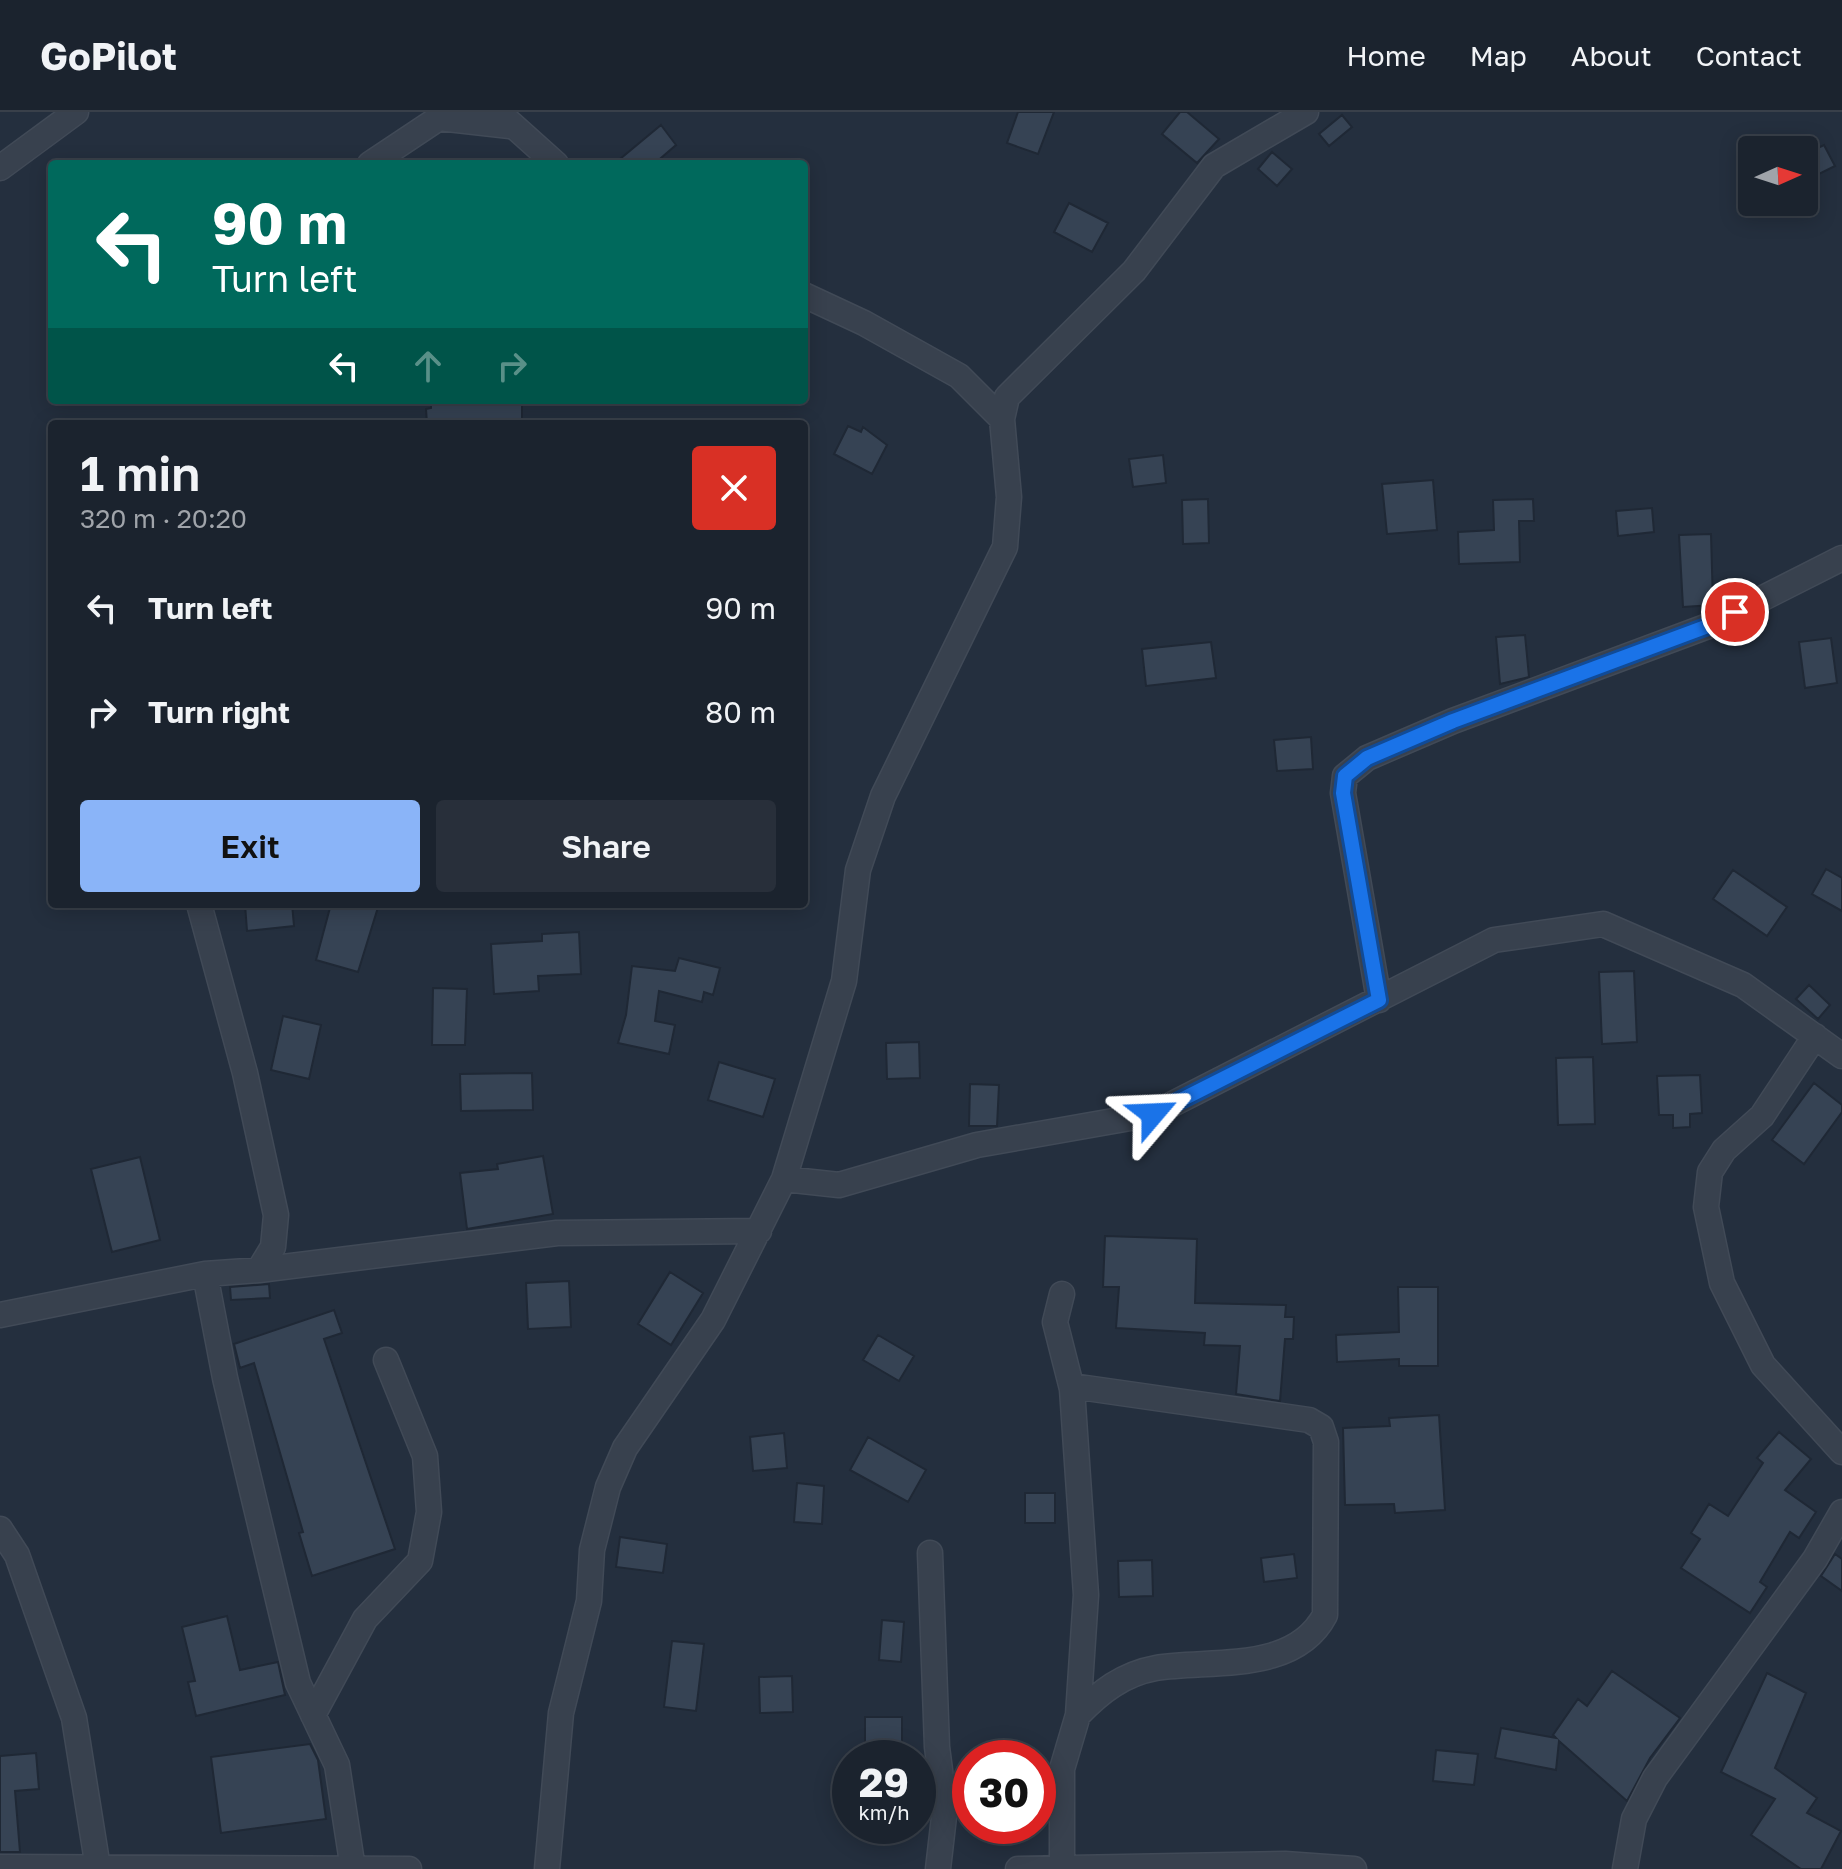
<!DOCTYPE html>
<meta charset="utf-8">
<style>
body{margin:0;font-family:"Golos Text",sans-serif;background:#282f3a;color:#f1f3f6;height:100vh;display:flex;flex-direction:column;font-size:30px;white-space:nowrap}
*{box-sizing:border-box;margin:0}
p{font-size:26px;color:#a0a4aa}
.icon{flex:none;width:44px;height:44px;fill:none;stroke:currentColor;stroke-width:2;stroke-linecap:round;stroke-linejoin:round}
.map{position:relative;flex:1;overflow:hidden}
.details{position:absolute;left:48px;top:308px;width:760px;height:488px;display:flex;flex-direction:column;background:#1b232e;border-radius:8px;box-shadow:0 4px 20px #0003,0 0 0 2px #39404a}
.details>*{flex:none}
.guide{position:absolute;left:48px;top:48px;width:760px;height:244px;border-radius:8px;box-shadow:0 4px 20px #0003,0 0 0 2px #39404a;background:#00695c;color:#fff;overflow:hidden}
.needle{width:52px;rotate:87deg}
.buttons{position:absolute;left:1738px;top:24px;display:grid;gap:16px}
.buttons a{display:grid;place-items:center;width:80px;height:80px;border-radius:8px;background:#1b232e;box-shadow:0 4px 20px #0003,0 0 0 2px #39404a;font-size:40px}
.speed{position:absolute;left:832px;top:1628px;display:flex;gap:16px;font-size:40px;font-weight:700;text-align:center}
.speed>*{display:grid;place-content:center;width:104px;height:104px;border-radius:50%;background:#1b232e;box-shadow:0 4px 20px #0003,0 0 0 2px #39404a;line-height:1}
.speed small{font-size:20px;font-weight:400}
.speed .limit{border:12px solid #d22;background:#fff;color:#111}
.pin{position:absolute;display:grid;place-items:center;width:68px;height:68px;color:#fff;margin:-34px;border:4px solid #fff;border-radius:50%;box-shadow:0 2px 8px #0007}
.me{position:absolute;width:88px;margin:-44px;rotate:64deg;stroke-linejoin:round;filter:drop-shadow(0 0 6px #0008)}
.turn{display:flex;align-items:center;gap:28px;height:168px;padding:0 32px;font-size:36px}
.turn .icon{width:104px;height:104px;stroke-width:2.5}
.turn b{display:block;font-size:56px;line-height:68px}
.lanes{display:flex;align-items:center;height:76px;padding:0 32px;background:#0003;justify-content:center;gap:40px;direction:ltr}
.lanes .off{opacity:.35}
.round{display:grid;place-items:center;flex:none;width:84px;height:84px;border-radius:8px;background:#282f3a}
.summary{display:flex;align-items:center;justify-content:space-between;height:136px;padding:0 32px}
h1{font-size:48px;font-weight:600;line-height:60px}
.primary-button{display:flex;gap:16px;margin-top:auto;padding:16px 32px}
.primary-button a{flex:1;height:92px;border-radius:8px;background:#8ab4f8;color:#111;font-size:32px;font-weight:600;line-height:92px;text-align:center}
.primary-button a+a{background:#282f3a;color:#f1f3f6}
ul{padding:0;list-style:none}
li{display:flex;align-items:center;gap:24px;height:104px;padding:0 32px}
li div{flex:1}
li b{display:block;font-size:30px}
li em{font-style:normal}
header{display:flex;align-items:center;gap:48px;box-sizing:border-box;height:112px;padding:0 40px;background:#1b232e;border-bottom:2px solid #39404a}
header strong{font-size:38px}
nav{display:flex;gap:44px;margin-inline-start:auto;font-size:28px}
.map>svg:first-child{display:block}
.building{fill:#364354;stroke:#1f2835;stroke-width:2}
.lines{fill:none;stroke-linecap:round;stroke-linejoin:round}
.minor-casing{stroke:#414a57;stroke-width:27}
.minor{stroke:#38414e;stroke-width:24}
.route-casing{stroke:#114b97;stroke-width:20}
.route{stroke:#1a73e8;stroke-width:14}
</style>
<header>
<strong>GoPilot</strong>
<nav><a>Home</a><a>Map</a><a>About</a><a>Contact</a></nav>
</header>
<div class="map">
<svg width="1842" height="1757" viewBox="0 0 1842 1757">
<rect width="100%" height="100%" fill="#242f3e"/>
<path class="building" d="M1018,0H1054L1038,42L1007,31Z
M1180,0H1187L1219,27L1197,51L1162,22Z
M1342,3L1352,15L1329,34L1319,22Z
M661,13L676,33L654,52H614Z
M1824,33L1835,54L1815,64L1805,42Z
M1272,40L1292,57L1277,74L1258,57Z
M1069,91L1108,111L1092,140L1054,120Z
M431,288H522V312H427L426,297L431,296Z
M848,314L861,320L863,315L887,333L872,362L834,342Z
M1163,343L1166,371L1133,375L1129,347Z
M1433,368L1437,418L1387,422L1382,372Z
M1208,387L1209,431L1183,432L1182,388Z
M1533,387L1534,409H1519L1520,450L1459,452L1458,420L1494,418L1493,388Z
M1652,396L1654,420L1618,424L1616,399Z
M1711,422L1713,493L1683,495L1679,423Z
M1525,523L1529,565L1500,572L1496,525Z
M1831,526L1837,571L1805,576L1799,530Z
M1211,530L1216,566L1146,574L1142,537Z
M1311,625L1313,657L1277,659L1274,628Z
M1826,757L1842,766V799L1812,782Z
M1733,758L1787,795L1767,824L1713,787Z
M245,792H292L294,814L247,819Z
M331,792H379L358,860L316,848Z
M579,820L581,862L538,864L539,879L494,882L491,832L542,829V822Z
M679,846L720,856L713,883L704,880L702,890L659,879L655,909L675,913L669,942L618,931L626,903L632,854L675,859Z
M1634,859L1637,930L1602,932L1599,860Z
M1809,873L1830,893L1818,907L1796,887Z
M433,876L467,877L465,933H432Z
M283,904L321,913L309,967L271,958Z
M919,930L920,966L887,967L886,931Z
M1593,945L1595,1012L1558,1013L1556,946Z
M719,950L775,967L763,1005L708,988Z
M532,961L533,998L461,999L460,962Z
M1700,963L1702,1001L1690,1002V1015L1673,1016V1003H1659L1657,964Z
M1814,971L1842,993V1000L1804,1052L1772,1028Z
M970,972L999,973L997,1014H969Z
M543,1044L553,1102L467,1117L460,1061L498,1057L497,1052Z
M140,1045L160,1128L112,1140L91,1057Z
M1105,1124L1197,1127L1195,1191L1286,1193L1285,1205H1294L1293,1227H1285L1280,1289L1236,1282L1240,1234L1204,1233L1205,1221L1116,1216L1119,1175H1103Z
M670,1160L703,1181L671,1233L638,1212Z
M569,1169L571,1215L528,1217L526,1171Z
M269,1172L270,1186L231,1188L230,1175Z
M1398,1175H1438V1254H1399V1247L1337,1250L1336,1223L1399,1220Z
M334,1198L342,1221L324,1227L395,1437L312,1464L299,1421L303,1420L254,1251L240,1256L234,1232Z
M878,1223L914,1244L899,1269L863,1248Z
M1439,1303L1445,1398L1395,1401L1394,1392L1345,1393L1343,1316L1390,1314L1389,1306Z
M1779,1320L1811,1347L1785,1378L1816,1400L1799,1426L1790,1420L1760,1470L1767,1475L1750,1501L1681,1456L1700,1427L1691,1421L1709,1392L1728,1404L1763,1351L1757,1346Z
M784,1321L787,1356L753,1359L750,1325Z
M868,1325L926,1358L908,1390L850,1358Z
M797,1371L824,1374L822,1412L794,1410Z
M1025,1381H1055V1411H1025Z
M620,1425L667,1432L663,1461L616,1455Z
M1294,1442L1297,1466L1264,1470L1261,1446Z
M1835,1442L1842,1447V1479L1821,1464Z
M1152,1448L1153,1484L1119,1485L1118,1449Z
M227,1504L240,1558L278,1550L285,1583L196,1604L188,1570L195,1569L182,1515Z
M882,1508L904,1510L901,1550L879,1548Z
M672,1529L704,1532L696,1599L664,1595Z
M1612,1559L1680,1606L1650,1646L1627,1689L1559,1629L1556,1658L1495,1646L1501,1616L1556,1626L1553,1623L1578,1587L1587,1594Z
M1767,1561L1806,1581L1775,1656L1817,1686L1807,1701L1841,1719L1821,1757H1801L1751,1723L1775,1687L1721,1660Z
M792,1564L793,1600L760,1601L759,1565Z
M865,1605H902V1646H865Z
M310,1632L318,1648L326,1707L221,1721L211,1645Z
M1436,1638L1478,1642L1474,1673L1433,1669Z
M36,1641L39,1677L15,1679L20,1740H0V1644Z"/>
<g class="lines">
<defs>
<path id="minor" d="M438,0L439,6L510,14
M498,0L556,52
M370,52L439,6
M0,56L76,0
M804,183L864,211L959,264L1002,307
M199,792L245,961L276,1103L273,1135L259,1158
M1379,888L1343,681L1345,664L1367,646L1453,609L1708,514L1842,446
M1815,924L1762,1004L1724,1038L1710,1060L1706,1095L1722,1171L1763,1253L1842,1340
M784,1067L839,1073L977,1033L1153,1002L1494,828L1603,812L1743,873L1842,944
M205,1162L225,1266L298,1571L337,1653L353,1757
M1062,1182L1055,1210L1072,1277L1086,1483L1078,1603L1062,1657V1757
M0,1203L205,1162L259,1158L557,1121L759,1119
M1072,1274L1309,1308L1321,1315L1326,1330L1325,1503C1294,1562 1211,1547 1156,1556C1123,1562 1100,1580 1078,1603
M0,1417L17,1443L74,1606L98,1756
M930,1441L937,1635L945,1696L938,1757
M313,1603L365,1507L420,1449L429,1400L425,1344L386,1248
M0,1755L409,1757
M547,1757L561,1601L589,1489L592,1438L608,1375L625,1336L713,1208L784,1067L844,869L858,758L883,684L1005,435L1009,385L1002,307L1007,285L1134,159L1214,54L1306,0
M1018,1757L1285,1752L1354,1757
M1625,1757L1634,1707L1655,1666L1815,1447L1842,1400"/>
</defs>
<use href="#minor" class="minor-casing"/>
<use href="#minor" class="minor"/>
</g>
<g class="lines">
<defs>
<path id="route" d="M1153,1002L1379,888L1343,681L1345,664L1367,646L1453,609L1708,514L1735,500"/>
</defs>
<use href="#route" class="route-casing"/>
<use href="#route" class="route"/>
</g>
</svg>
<div class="buttons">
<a><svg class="needle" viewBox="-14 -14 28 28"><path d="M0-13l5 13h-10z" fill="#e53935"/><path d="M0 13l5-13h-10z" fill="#a0a4aa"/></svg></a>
</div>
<div class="speed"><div>29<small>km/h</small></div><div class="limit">30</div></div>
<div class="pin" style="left:1735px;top:500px;background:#d93025"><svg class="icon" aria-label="arrive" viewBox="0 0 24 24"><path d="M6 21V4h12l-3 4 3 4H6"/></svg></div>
<svg class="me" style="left:1153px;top:1002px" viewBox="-20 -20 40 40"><path d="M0-17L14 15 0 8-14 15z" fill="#1a73e8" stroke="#fff" stroke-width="4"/></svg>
<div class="guide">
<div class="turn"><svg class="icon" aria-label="left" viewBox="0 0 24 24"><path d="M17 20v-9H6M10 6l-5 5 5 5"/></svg><div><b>90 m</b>Turn left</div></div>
<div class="lanes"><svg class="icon" aria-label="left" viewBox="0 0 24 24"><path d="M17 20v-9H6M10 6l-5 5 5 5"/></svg><svg class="icon off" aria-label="ahead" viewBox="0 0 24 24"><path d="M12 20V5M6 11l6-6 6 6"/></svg><svg class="icon off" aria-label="right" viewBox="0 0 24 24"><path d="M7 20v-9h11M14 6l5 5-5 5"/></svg></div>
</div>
<section class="details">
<div class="summary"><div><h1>1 min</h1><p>320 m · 20:20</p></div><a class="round" style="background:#d93025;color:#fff"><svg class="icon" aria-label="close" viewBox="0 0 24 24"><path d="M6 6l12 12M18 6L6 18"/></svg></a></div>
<ul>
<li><svg class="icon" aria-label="left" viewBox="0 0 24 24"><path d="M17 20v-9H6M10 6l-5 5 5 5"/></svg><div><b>Turn left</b></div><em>90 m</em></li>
<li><svg class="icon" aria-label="right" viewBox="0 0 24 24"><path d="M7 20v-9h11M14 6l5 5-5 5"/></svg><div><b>Turn right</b></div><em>80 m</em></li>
</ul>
<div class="primary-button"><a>Exit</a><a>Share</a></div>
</section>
</div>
